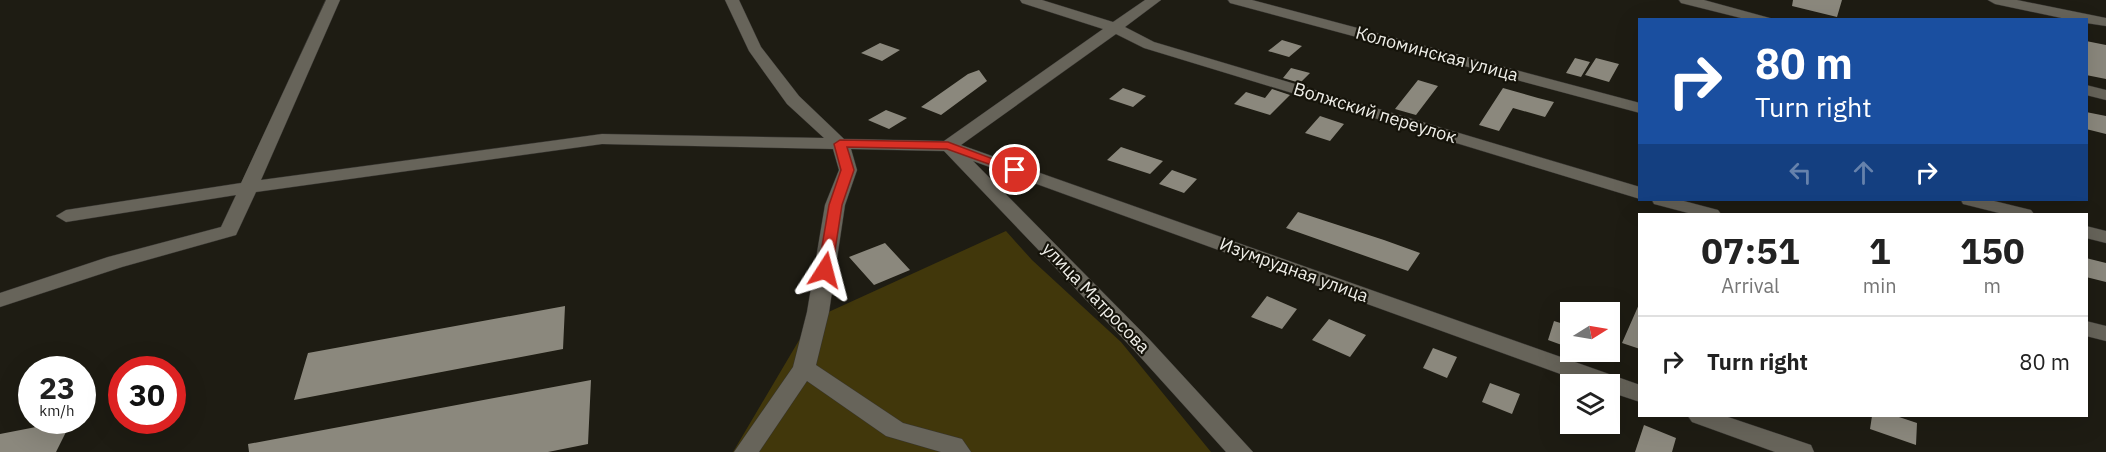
<!DOCTYPE html>
<meta charset="utf-8">
<style>
body{margin:0;font-family:"IBM Plex Sans",sans-serif;background:#f2f2f2;color:#222;height:100vh;display:flex;flex-direction:column;font-size:22px;white-space:nowrap}
*{box-sizing:border-box;margin:0}
p{font-size:20px;color:#767676}
.icon{flex:none;width:33px;height:33px;fill:none;stroke:currentColor;stroke-width:2;stroke-linecap:round;stroke-linejoin:round}
.map{position:relative;flex:1;overflow:hidden}
.drawer{position:absolute;left:1638px;top:213px;width:450px;height:204px;display:flex;flex-direction:column;background:#fff;border-radius:0px;box-shadow:0 6px 24px #0002}
.drawer>*{flex:none}
.banner{position:absolute;left:1638px;top:18px;width:450px;height:183px;border-radius:0px;box-shadow:0 6px 24px #0002;background:#1a4fa0;color:#fff;overflow:hidden}
.needle{width:39px;rotate:79deg}
.controls{position:absolute;left:1560px;top:302px;display:grid;gap:12px}
.controls a{display:grid;place-items:center;width:60px;height:60px;border-radius:0px;background:#fff;box-shadow:0 6px 24px #0002;font-size:30px}
.speed{position:absolute;left:18px;top:356px;display:flex;gap:12px;font-size:30px;font-weight:700;text-align:center}
.speed>*{display:grid;place-content:center;width:78px;height:78px;border-radius:50%;background:#fff;box-shadow:0 6px 24px #0002;line-height:1}
.speed small{font-size:15px;font-weight:400}
.speed .limit{border:9px solid #d22;background:#fff;color:#111}
.pin{position:absolute;display:grid;place-items:center;width:51px;height:51px;color:#fff;margin:-26px;border:3px solid #fff;border-radius:50%;box-shadow:0 2px 6px #0007}
.me{position:absolute;width:66px;margin:-33px;rotate:9deg;stroke-linejoin:round;filter:drop-shadow(0 0 4px #0008)}
.turn{display:flex;align-items:center;gap:21px;height:126px;padding:0 18px;font-size:27px}
.turn .icon{width:78px;height:78px;stroke-width:2.5}
.turn b{display:block;font-size:42px;line-height:51px}
.lanes{display:flex;align-items:center;height:57px;padding:0 18px;background:#0003;justify-content:center;gap:30px;direction:ltr}
.lanes .off{opacity:.35}
.eta{display:flex;justify-content:space-evenly;align-items:center;height:102px;text-align:center}
.eta b{font-size:36px;font-weight:700;line-height:42px}
ul{padding:0;list-style:none}
li{display:flex;align-items:center;gap:18px;height:90px;padding:0 18px;border-top:2px solid #e0e0e0}
li div{flex:1}
li b{display:block;font-size:22px}
li em{font-style:normal}
.map>svg:first-child{display:block}
.green{fill:#41370b}
.building{fill:#8b887d}
.lines{fill:none;stroke-linecap:round;stroke-linejoin:round}
.minor-casing{stroke:#363430;stroke-width:1}
.minor{fill:#67645a;fill-rule:evenodd}
.route{fill:#d93025;stroke:#8d1f18;stroke-width:1.5}
.labels{text-anchor:middle;stroke-width:4.5;stroke-linejoin:round;paint-order:stroke}
.street-label{font-size:18px;fill:#efeee8;stroke:#15130a}
</style>
<div class="map">
<svg width="2106" height="452" viewBox="0 0 2106 452">
<rect width="100%" height="100%" fill="#1e1c13"/>
<path class="green" d="M1006,231L1032,260L1121,342L1211,452H733L811,320Z"/>
<path class="building" d="M1793,0H1842L1837,17L1792,6Z
M1282,40L1302,46L1289,57L1268,51Z
M2086,41L2106,45V79L2086,75Z
M880,43L900,50L882,61L861,53Z
M1575,58L1590,62L1581,77L1566,73Z
M1596,58L1619,64L1609,82L1585,75Z
M1291,68L1310,73L1300,83L1283,78Z
M979,70L987,81L941,115L921,107L968,74Z
M1418,80L1438,86L1416,115L1395,109Z
M1123,88L1146,96L1133,107L1109,99Z
M1503,88L1538,98L1554,102L1545,117L1513,108L1499,131L1479,125Z
M1272,89L1290,95L1270,115L1234,104L1246,92L1265,98Z
M886,110L907,118L889,129L868,120Z
M2086,112L2106,116V134L2086,129Z
M1320,116L1344,124L1330,141L1305,133Z
M1121,147L1163,161L1150,174L1107,160Z
M1172,170L1197,179L1184,193L1159,184Z
M1298,212L1384,240L1420,253L1408,271L1286,228Z
M885,243L910,270L874,285L849,257Z
M2086,258L2106,263V282L2086,277Z
M1267,296L1297,309L1282,329L1251,317Z
M1640,302V349L1622,343Z
M565,306L563,349L294,400L308,353Z
M1329,319L1366,335L1350,357L1312,340Z
M1554,321L1570,326V348L1548,340Z
M1433,348L1457,357L1447,378L1423,368Z
M591,380L588,444L548,452H249L248,444Z
M1490,383L1520,394L1512,414L1482,402Z
M1872,416H1896L1917,423L1916,445L1870,429Z
M72,420L56,452H0V434Z
M1644,425L1676,438L1672,452H1635Z"/>
<g class="lines">
<defs>
<path id="minor" d="M326,0H340L261,180L602,134L824,138L787,104L749,51L725,0H739L761,47L799,96L844,139L944,141L1103,29L1022,3L1020,0H1042L1113,22L1145,0H1161L1125,27L1154,42L1640,187V199L1144,48L1116,34L961,145L1640,385V402L1610,392V384H1588L973,161L1149,339L1253,452H1226L1133,349L944,151L851,149L857,170L845,205L829,312L816,365L903,423L962,439L971,452H941L886,436L807,381L759,452H734L793,367L807,312L825,205L839,170L833,149L602,144L256,192L236,235L122,267L0,307V293L108,257L221,227L236,195L66,222L56,216L66,210L241,183Z
M1228,0H1252L1640,103V113L1230,3Z
M1679,0H1704L1777,20H1749L1681,3Z
M1988,0H2017L2106,18V26L2086,23V20H2071L1995,4Z
M2086,85L2106,90V100L2086,95Z
M1652,200H1680L1718,210L1721,214H1692L1654,204Z
M1961,200H1990L2031,210L2034,214H2003L1963,204Z
M2086,226L2106,231V243L2086,238Z
M2086,321L2106,326V341L2086,336Z
M1688,416H1725L1811,445L1814,452H1775L1692,422Z"/>
</defs>
<use href="#minor" class="minor-casing"/>
<use href="#minor" class="minor"/>
</g>
<path class="route" d="M840,140L948,142L1022,170L1015,173L1011,172L947,149L847,147L854,170L842,205L832,270L825,274L818,270L829,205L841,170L834,144Z"/>
<g class="labels">
<g class="street-label">
<text transform="translate(1437 54) rotate(15)" y="6">Коломинская улица</text>
<text transform="translate(1375 113) rotate(17)" y="6">Волжский переулок</text>
<text transform="translate(1294 270) rotate(20)" y="6">Изумрудная улица</text>
<text transform="translate(1096 298) rotate(46)" y="6">улица Матросова</text>
</g>
</g>
</svg>
<div class="controls">
<a><svg class="needle" viewBox="-14 -14 28 28"><path d="M0-13l5 13h-10z" fill="#e53935"/><path d="M0 13l5-13h-10z" fill="#767676"/></svg></a>
<a><svg class="icon" aria-label="layers" viewBox="0 0 24 24"><path d="M12 4l9 5-9 5-9-5zM3 14l9 5 9-5"/></svg></a>
</div>
<div class="speed"><div>23<small>km/h</small></div><div class="limit">30</div></div>
<div class="pin" style="left:1015px;top:170px;background:#d93025"><svg class="icon" aria-label="arrive" viewBox="0 0 24 24"><path d="M6 21V4h12l-3 4 3 4H6"/></svg></div>
<svg class="me" style="left:825px;top:270px" viewBox="-20 -20 40 40"><path d="M0-17L14 15 0 8-14 15z" fill="#d93025" stroke="#fff" stroke-width="4"/></svg>
<div class="banner">
<div class="turn"><svg class="icon" aria-label="right" viewBox="0 0 24 24"><path d="M7 20v-9h11M14 6l5 5-5 5"/></svg><div><b>80 m</b>Turn right</div></div>
<div class="lanes"><svg class="icon off" aria-label="left" viewBox="0 0 24 24"><path d="M17 20v-9H6M10 6l-5 5 5 5"/></svg><svg class="icon off" aria-label="ahead" viewBox="0 0 24 24"><path d="M12 20V5M6 11l6-6 6 6"/></svg><svg class="icon" aria-label="right" viewBox="0 0 24 24"><path d="M7 20v-9h11M14 6l5 5-5 5"/></svg></div>
</div>
<section class="drawer">
<div class="eta">
<div><b>07:51</b><p>Arrival</p></div>
<div><b>1</b><p>min</p></div>
<div><b>150</b><p>m</p></div>
</div>
<ul>
<li><svg class="icon" aria-label="right" viewBox="0 0 24 24"><path d="M7 20v-9h11M14 6l5 5-5 5"/></svg><div><b>Turn right</b></div><em>80 m</em></li>
</ul>
</section>
</div>
